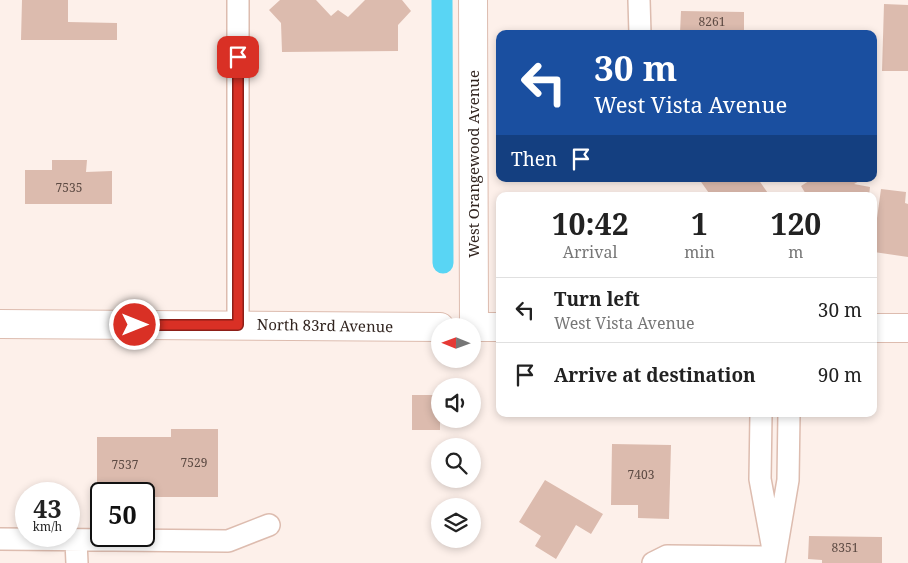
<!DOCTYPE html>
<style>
body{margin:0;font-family:"Noto Serif",serif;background:#f2f2f2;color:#222;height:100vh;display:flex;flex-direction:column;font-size:19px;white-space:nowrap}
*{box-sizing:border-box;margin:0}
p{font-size:16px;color:#767676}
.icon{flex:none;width:28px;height:28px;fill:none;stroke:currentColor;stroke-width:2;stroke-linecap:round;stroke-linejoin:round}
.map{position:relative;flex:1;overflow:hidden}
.sheet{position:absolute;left:496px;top:192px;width:381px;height:225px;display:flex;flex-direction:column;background:#fff;border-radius:10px;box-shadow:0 2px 8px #0003}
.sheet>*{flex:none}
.top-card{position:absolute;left:496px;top:30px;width:381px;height:152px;border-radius:10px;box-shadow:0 2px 8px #0003;background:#1a4fa0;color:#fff;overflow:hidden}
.needle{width:32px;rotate:271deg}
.buttons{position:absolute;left:431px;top:318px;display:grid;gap:10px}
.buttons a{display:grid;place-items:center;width:50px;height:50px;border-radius:50%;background:#fff;box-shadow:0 2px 8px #0003;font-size:25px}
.speed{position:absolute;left:15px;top:482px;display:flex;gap:10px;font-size:25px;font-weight:700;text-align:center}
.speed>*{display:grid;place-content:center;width:65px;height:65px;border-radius:50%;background:#fff;box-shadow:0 2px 8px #0003;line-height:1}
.speed small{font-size:12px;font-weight:400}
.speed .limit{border:2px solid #111;border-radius:8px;background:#fff;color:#111}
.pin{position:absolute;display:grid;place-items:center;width:42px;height:42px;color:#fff;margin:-21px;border-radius:10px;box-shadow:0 2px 8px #0006}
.me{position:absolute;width:55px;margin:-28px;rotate:90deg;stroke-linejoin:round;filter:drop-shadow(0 0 4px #0008)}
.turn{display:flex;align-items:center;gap:18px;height:105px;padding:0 15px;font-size:22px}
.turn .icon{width:65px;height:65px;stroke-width:2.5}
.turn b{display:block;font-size:35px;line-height:42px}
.then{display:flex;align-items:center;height:48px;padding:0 15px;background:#0003;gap:10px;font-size:19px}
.eta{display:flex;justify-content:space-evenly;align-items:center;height:85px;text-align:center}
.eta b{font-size:30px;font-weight:700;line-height:35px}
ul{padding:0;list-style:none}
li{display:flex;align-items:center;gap:15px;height:65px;padding:0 15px;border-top:1px solid #e0e0e0}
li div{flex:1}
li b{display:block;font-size:19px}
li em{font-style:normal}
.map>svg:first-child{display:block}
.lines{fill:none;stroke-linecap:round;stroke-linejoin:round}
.canal{stroke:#59d5f4;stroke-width:21}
.building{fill:#dcbbae}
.street-casing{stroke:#ddbcaf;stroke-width:24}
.secondary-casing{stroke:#ddbcaf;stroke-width:30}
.street{stroke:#fff;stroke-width:21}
.secondary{stroke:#fff;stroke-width:28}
.route-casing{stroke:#8d1f18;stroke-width:12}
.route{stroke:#d93025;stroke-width:9}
.labels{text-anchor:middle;stroke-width:4;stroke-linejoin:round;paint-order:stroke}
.number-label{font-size:12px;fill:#5c4a43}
.street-label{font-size:15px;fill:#31241f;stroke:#fff}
</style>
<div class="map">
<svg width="908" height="563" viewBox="0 0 908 563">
<rect width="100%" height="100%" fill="#fdf0ea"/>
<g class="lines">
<path class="canal" d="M442,0L443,263"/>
</g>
<path class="building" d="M22,0H68V22L117,23V40H21Z
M280,0H316L331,16L338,10L348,17L365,0H402L411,11L398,25V51L282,52L281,23L269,10Z
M884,4L908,5V71H882Z
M681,11L744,12V34L680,33Z
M52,160H87L86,172L112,171V204H25V170H52Z
M699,179H758L770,196H711Z
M812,179H863L854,184L870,187L869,196H807L801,186Z
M881,189L906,192L905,203L908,204V257L874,252V240Z
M412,395H440V430H412Z
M171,429H218V497H144V494H97V437H171Z
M612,444L671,445L669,519L638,518V505H611Z
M545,480L603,514L591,534L576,525L556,559L535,546L541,536L519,522Z
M809,536L882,537V563H822V560L808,559Z"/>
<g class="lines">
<defs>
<path id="street" d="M639,0L640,34
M238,325V0
M761,414L760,479L772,544
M0,539L228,541L269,525
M76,541L77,563
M653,563L667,556L774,557
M774,563L788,480L789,414"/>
<path id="secondary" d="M473,0L474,327
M0,324L440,327
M472,327H500
M874,328H908"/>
</defs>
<use href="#street" class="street-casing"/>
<use href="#secondary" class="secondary-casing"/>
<use href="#street" class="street"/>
<use href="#secondary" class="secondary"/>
</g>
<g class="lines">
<defs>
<path id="route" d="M135,325H238V57"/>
</defs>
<use href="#route" class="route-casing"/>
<use href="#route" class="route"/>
</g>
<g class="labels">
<g class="number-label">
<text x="712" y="26">8261</text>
<text x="69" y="192">7535</text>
<text x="194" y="467">7529</text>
<text x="125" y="469">7537</text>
<text x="641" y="479">7403</text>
<text x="845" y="552">8351</text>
</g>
<g class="street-label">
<text transform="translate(474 164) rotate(-90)" y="5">West Orangewood Avenue</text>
<text transform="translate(325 326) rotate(1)" y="5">North 83rd Avenue</text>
</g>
</g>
</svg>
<div class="buttons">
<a><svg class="needle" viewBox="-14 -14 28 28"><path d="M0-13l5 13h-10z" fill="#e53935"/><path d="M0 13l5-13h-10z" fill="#767676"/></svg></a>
<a><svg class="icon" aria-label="sound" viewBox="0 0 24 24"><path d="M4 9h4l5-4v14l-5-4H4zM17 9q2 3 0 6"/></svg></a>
<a><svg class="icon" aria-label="search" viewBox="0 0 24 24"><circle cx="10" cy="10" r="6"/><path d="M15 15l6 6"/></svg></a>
<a><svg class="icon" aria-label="layers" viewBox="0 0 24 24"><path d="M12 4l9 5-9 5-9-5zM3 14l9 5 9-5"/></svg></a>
</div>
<div class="speed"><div>43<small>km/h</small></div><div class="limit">50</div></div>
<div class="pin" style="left:238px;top:57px;background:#d93025"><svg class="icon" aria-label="arrive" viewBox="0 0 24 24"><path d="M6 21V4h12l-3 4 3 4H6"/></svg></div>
<svg class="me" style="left:135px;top:325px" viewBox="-20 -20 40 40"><circle r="17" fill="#d93025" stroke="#fff" stroke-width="3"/><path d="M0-11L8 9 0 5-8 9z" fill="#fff"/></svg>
<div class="top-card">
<div class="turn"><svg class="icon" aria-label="left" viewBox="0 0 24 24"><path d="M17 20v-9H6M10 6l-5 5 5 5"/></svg><div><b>30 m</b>West Vista Avenue</div></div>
<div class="then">Then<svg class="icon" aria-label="arrive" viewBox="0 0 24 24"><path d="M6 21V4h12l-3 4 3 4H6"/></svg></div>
</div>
<section class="sheet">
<div class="eta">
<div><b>10:42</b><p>Arrival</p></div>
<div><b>1</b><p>min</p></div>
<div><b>120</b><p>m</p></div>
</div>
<ul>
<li><svg class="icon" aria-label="left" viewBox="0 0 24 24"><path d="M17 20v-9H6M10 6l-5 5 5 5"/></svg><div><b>Turn left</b><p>West Vista Avenue</p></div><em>30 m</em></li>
<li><svg class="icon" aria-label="arrive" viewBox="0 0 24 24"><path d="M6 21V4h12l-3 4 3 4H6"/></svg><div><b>Arrive at destination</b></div><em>90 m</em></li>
</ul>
</section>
</div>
